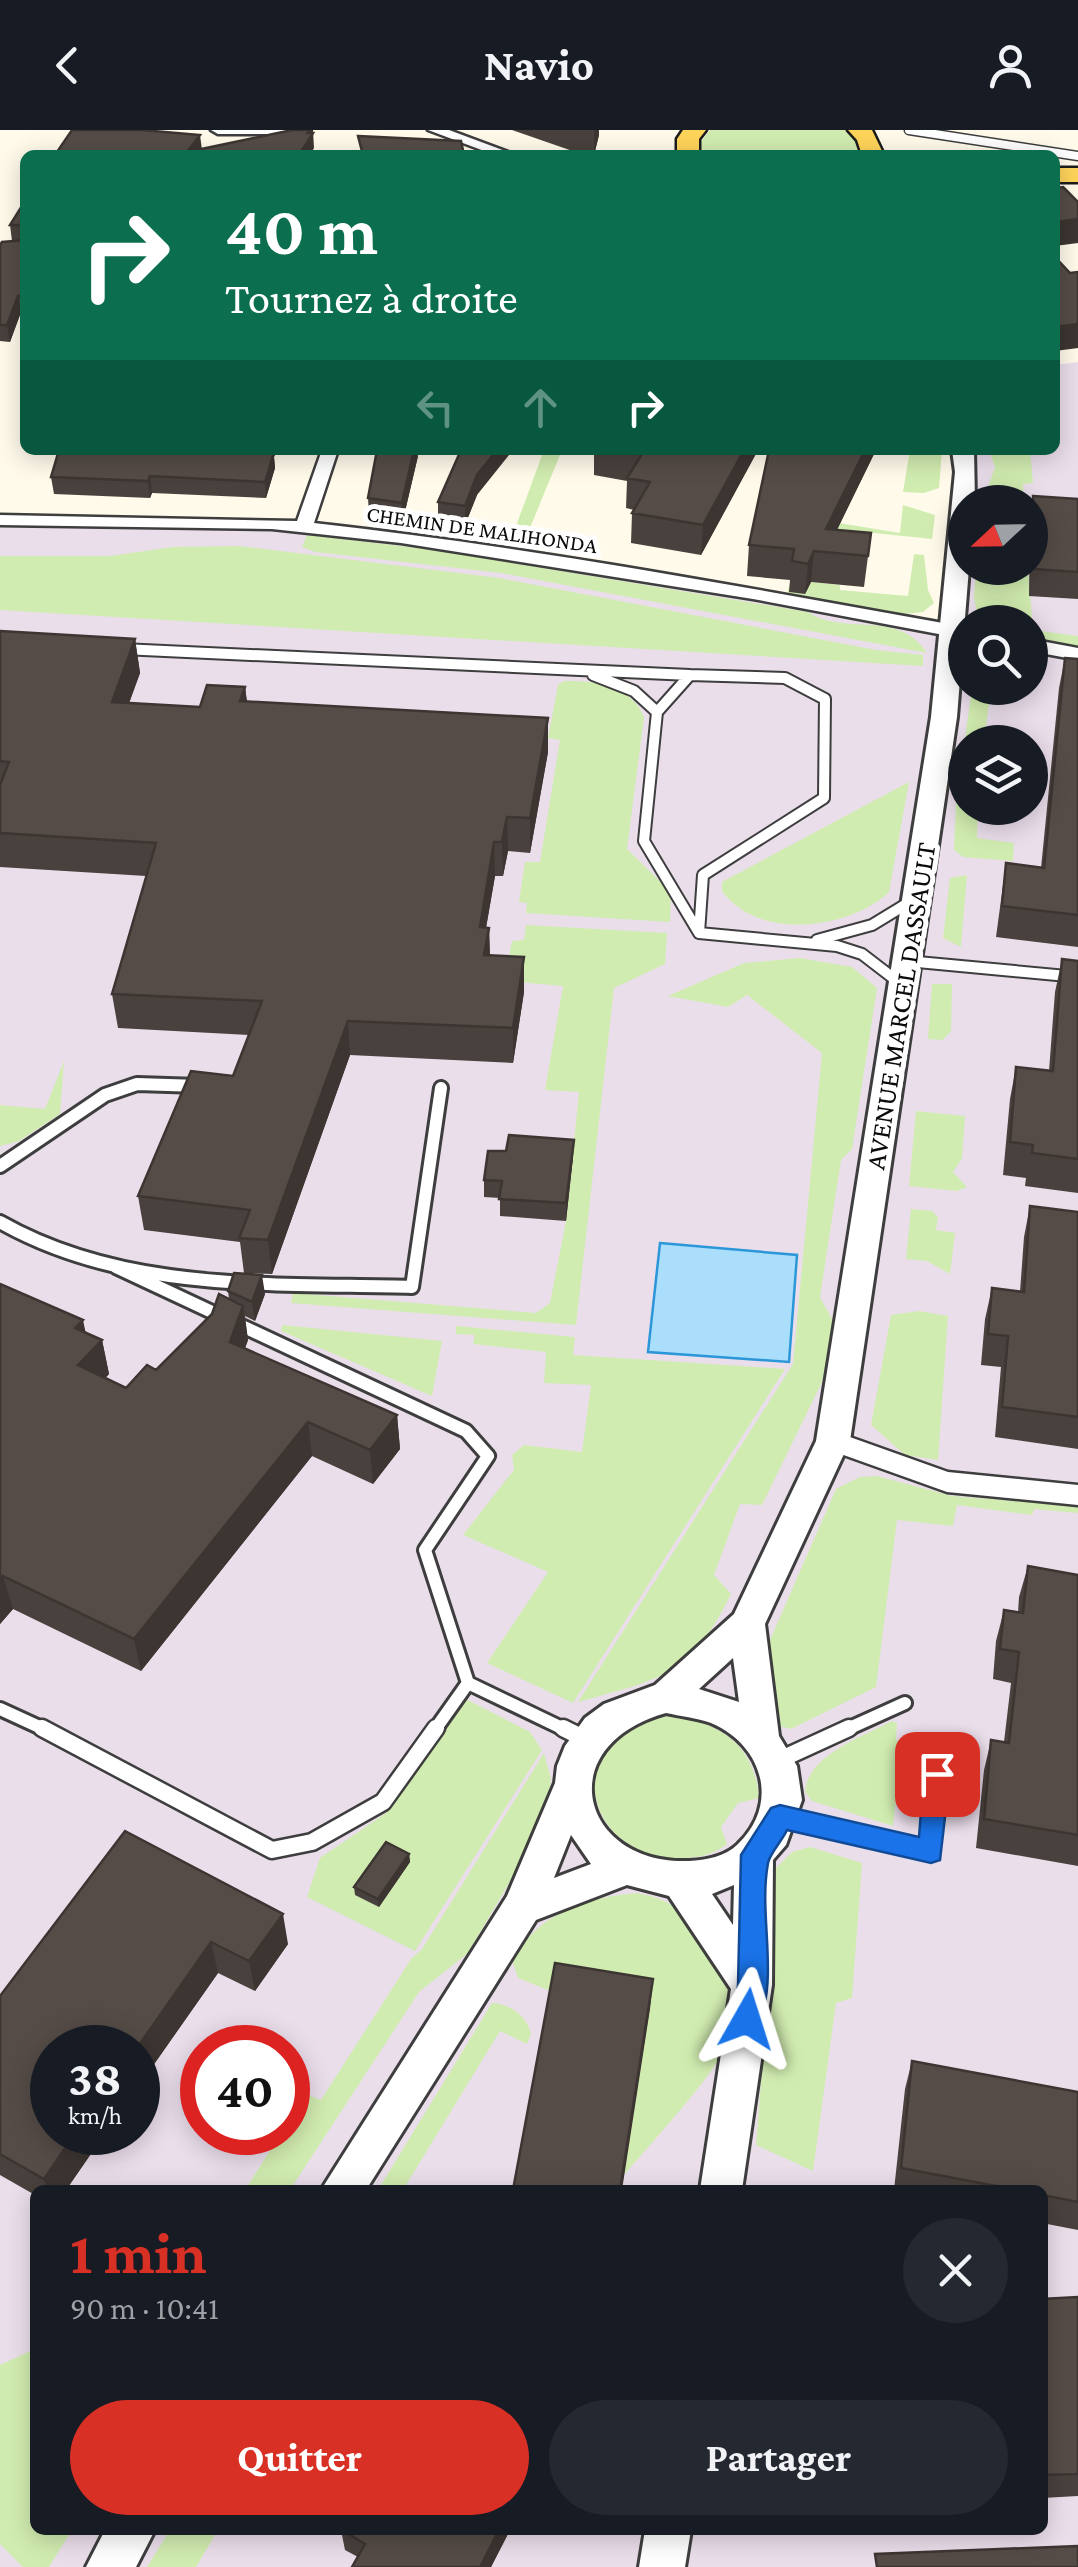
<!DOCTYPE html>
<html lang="fr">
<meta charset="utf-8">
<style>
body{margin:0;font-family:"Crimson Pro",serif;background:#242831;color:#f1f3f6;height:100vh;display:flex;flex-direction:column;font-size:38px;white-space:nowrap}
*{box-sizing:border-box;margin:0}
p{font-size:32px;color:#9ea1a6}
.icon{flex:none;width:55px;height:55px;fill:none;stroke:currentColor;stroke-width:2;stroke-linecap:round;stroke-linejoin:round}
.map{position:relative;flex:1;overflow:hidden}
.panel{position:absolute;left:30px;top:2055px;width:1018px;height:350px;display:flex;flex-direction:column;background:#171b24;border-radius:15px;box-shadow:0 5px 25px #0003}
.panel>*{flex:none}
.top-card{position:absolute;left:20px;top:20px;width:1040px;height:305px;border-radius:15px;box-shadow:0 5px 25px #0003;background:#0b6e4f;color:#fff;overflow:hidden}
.needle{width:65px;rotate:248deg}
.buttons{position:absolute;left:948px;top:355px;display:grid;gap:20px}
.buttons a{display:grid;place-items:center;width:100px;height:100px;border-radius:50%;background:#171b24;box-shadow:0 5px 25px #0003;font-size:50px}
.speed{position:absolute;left:30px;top:1895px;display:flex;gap:20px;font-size:50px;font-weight:700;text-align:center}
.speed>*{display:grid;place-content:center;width:130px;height:130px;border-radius:50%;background:#171b24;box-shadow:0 5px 25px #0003;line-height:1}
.speed small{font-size:25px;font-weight:400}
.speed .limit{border:15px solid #d22;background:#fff;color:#111}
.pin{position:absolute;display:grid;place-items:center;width:85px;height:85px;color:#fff;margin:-42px;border-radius:20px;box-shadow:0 5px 15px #0006}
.me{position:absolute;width:110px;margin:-55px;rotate:6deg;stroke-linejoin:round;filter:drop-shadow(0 0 8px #0008)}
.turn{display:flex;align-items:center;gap:35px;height:210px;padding:0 40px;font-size:45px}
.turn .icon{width:130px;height:130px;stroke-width:2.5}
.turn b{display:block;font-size:70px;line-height:85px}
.lanes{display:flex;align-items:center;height:95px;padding:0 40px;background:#0003;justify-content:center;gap:50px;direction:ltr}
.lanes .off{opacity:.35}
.round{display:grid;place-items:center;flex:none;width:105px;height:105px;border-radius:52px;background:#242831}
.head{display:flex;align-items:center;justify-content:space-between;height:170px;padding:0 40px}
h1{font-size:60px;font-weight:700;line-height:75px;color:#d93025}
.button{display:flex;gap:20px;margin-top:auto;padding:20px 40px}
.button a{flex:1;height:115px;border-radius:60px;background:#d93025;color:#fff;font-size:40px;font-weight:700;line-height:115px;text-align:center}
.button a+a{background:#242831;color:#f1f3f6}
header{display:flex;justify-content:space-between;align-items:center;height:130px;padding:0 40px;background:#171b24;font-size:45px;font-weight:700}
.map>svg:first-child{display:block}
.industrial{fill:#eadeeb;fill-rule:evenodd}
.green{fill:#d1ecb0}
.water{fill:#aadefb;stroke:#2b96d8;stroke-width:2.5}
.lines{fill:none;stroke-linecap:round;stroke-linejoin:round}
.service-far3-casing{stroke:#3e3e3e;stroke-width:11}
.service-far2-casing{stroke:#3e3e3e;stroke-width:14}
.service-far1-casing{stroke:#3e3e3e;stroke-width:18}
.service-casing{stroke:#3e3e3e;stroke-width:21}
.minor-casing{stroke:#3e3e3e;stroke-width:5}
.tertiary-casing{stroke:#3e3e3e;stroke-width:6}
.primary-casing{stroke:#1c1c1c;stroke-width:5}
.service-far3{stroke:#fff;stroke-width:8}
.service-far2{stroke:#fff;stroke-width:10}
.service-far1{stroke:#fff;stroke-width:12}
.service{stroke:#fff;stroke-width:16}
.minor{fill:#fff;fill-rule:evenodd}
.tertiary{fill:#fff;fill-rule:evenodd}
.primary{fill:#ffd45a;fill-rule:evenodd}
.wall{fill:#49413d}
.shaded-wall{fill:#3c3532}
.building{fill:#554c47;stroke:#3c3532;stroke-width:2.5}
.route{fill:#1a73e8;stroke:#114b97;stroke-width:2.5}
.labels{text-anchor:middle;stroke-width:10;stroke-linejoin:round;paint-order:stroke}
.far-street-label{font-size:22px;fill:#0b0b0b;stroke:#fff}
.street-label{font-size:28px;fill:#0b0b0b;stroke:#fff}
</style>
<header><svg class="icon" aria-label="back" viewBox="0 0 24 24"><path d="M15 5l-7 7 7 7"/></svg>Navio<svg class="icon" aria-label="person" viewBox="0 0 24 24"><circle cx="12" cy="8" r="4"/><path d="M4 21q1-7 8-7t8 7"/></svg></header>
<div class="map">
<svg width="1078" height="2437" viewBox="0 0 1078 2437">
<rect width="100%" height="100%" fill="#fffaea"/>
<path class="industrial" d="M1078,232V2437H0V390H190L401,408L952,501L963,320H1055V235ZM965,372H1030V438H965ZM965,492H1030V558H965ZM965,612H1030V678H965ZM52,1918H138V2002H52ZM202,1918H288V2002H202ZM35,2060H1042V2400H35Z"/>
<path class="green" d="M710,0H845L862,17L861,25H701L698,15Z
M544,320H562L525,410L509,415Z
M910,320H942L939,358L924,363L903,362Z
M989,320H1030L1033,353L1023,354L1024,372H983L995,337Z
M903,375L935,385L932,409L787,394L790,385L900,403Z
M307,405L435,420L808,482C842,506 900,479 927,523L501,443L315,422L302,417Z
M239,416L499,448L876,520L923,525V536L0,480V426H110L173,417Z
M914,424L924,425L928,460L934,473L923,482L905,484L787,464L791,450L840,455V460L908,466Z
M976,438H1028L1033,500L1078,506V519L1030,509V492H979L974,468Z
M564,551C593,550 633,556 644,587L627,719L671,762L670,792L526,783L527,773L519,772L525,732H540L560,610L548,608L558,555Z
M972,558H991L984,612H965V617L964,616Z
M909,652L889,762C849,800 758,811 722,761V752Z
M965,667V678H978L977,708L1014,713L1013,731L963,727L954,720L956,672Z
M967,745L961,817L943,808L950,748Z
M526,795L667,803L665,834L614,858L576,1195L291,1173L293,1163L536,1183L550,1173L566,1091L579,962L545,960L563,856L504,851L512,811L524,810Z
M800,828L852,837L877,858L852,1019L841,1030L820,1167L832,1189L833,1210L821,1254L762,1375L740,1374L714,1445L731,1464C691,1546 661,1549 578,1572L793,1234L822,923L747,865L728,877L668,866L744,833Z
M932,854H952L951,901L943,910L928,909Z
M64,931L60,984L19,1011L0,1016V975L45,979Z
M916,981L965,986L962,1028L953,1042L967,1057L957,1061L909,1056Z
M911,1079L932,1081L938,1087L936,1100L955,1103L950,1144L927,1131L906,1129Z
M919,1181L948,1186L938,1330L905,1325L871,1295L891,1185Z
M282,1195L442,1211L432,1266L281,1201Z
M456,1196L575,1207L573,1225L785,1239L573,1573L487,1533L548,1442L463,1405L514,1340L512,1325L524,1315L582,1322L591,1255L544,1253L546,1222L473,1214L475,1205L456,1204Z
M877,1346L952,1366L1078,1376V1383L1034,1379L1032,1385L957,1375L953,1396L897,1390L876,1557L791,1599L779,1596L771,1588L763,1526L836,1359L860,1347Z
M464,1568L530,1602L542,1620L415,1821L307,1767L320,1728L386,1683Z
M669,1586C719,1591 755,1615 759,1668L738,1673L721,1697L727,1714C715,1724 698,1728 683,1728C582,1731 555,1605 669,1586Z
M892,1591L897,1593L896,1609L902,1617L893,1696L812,1671L805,1662C807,1625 864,1606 892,1591Z
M544,1623L551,1649L549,1666L536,1707L468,1823L419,1862L290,2060H245L281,2003L288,2002V1992L305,1964L321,1970L411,1829L422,1819Z
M810,1717L862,1733L852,1868L836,1873L813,2041L756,2015L771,1828L766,1748L792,1722Z
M636,1763C671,1768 690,1785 709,1813C729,1843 735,1881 725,1917C718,1941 645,2020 625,2044L555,1863L518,1848L513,1833C532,1785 588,1767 636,1763Z
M492,1873C511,1874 527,1886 531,1904L527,1914L500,1901L403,2060H378Z
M35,2219V2400H72L49,2437H23L0,2414V2235Z
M170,2400H218L196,2437H147Z"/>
<path class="water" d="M660,1113L797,1125L789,1232L648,1222Z"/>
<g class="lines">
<defs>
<path id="service-far3" d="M909,0L1078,26"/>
<path id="service-far2" d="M122,519L690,545
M593,545L634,561L657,582
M690,545L785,548L825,569L824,668L703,745L699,803L644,711L657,582Z
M699,803L837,816L862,824L901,854
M817,810L872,795L913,770
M907,831L1078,847"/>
<path id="service-far1" d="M0,1036L105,965L137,954L199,956
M0,1092C125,1163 273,1153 412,1157L441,958
M116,1137L466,1301L488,1326L425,1420L468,1553
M0,1579L48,1601
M434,1601L468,1553L568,1601
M843,1601L905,1573"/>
<path id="service" d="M42,1598L272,1720L312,1712L383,1672L436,1598
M563,1598L587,1610
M777,1631L849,1598
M782,1687L931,1721L937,1644"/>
<path id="minor" d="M211,0H298L291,4H218Z
M428,0H449L516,25H495Z
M322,320H338L314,393C532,417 749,458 965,497V509L753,469L401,413L272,399L0,395V385L297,391Z
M1030,509L1078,518V530L1030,521Z
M833,1301L948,1342L1078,1355V1375L947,1362L824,1318L820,1311L824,1304Z"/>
<path id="tertiary" d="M952,320H974L975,372H965V438H969L957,587L850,1311L765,1494L779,1606L797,1636L802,1670L786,1715L773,1730L772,1855L742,2060H700L731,1859L669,1766L627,1755L536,1790L366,2060H321L507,1766L555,1653L557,1636L565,1616L585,1588L604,1574L655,1555L734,1484L816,1311L931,587L955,342ZM733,1528L739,1572L699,1559ZM666,1583C680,1586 697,1588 711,1593C763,1615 780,1674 738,1714C725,1727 706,1730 689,1731C581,1735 549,1616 666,1583ZM571,1705L591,1734L554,1748ZM734,1755L733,1795L712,1764Z
M105,2400H155L136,2437H86Z
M645,2400H691L685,2437H639Z"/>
<path id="primary" d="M683,0H706L699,9V25H677V9Z
M848,0H872L884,25H862L857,10Z
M1055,38H1078V52H1055Z"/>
</defs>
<use href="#service-far3" class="service-far3-casing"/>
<use href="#service-far2" class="service-far2-casing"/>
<use href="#service-far1" class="service-far1-casing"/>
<use href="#service" class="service-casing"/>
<use href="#minor" class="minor-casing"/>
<use href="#tertiary" class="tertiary-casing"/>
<use href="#primary" class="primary-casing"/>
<use href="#service-far3" class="service-far3"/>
<use href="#service-far2" class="service-far2"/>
<use href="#service-far1" class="service-far1"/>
<use href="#service" class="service"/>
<use href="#minor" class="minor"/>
<use href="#tertiary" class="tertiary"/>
<use href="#primary" class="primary"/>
</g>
<path class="wall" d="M512,0H599V5L594,25H584Z
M25,71V182H21L10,212L0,211V115L12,111L10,95Z
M59,320H277L274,327L275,338L266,368L152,363L150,368L54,364L51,347Z
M594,320H758L701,425L631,413L632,383L634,380L626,378L627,351L594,345Z
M769,320H874V324L837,400L871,403L864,457L811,452L805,464L789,462L790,450L747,446L749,415Z
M418,326L403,390L369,385L368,368Z
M477,365L465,395L438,391V372Z
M1033,366L1078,369V469L1029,466L1030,384Z
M0,501L135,509L140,543L129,573L200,577L245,557L247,571L548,588V622L530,723L508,721L503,746H495L486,798H489L490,826L524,827V862L513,933L350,925L272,1144L244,1143L240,1112L144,1100L138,1066L233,946L249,905L118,898L112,864L146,746L0,737Z
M1065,528L1078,529V817L996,807L1006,733L1041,738L1059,558Z
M1062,829L1078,831V1063L1025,1056L1026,1048L1003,1045L1010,969L1016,937L1049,941L1055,862Z
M506,1021L573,1027L566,1091L500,1086V1068L484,1067V1050Z
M1030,1076L1078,1082V1319L995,1307L1001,1237L981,1235L985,1189L992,1158L1020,1162L1024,1107Z
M0,1154L85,1203L102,1210L109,1244L105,1248L126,1258L156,1240L229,1169L228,1161L265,1164L255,1191L245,1186L248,1210L245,1218L397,1285L400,1319L373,1354L312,1326L141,1541L13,1479L0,1494Z
M1028,1436L1078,1445V1736L976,1718L984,1640L991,1610L1004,1612L1011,1553L993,1549L996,1511L1004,1480L1018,1483L1019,1467Z
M125,1701L288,1814L255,1861L218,1843L138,1957V1918L52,2002H106L66,2060H35V2065L0,2045V1866Z
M409,1724L410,1732L379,1777L355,1765L354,1757Z
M912,1931L1078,1962V2100L1042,2093V2060H894L905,1959Z
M1078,2167V2366L1042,2368V2169Z
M341,2400H510L491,2437H352L358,2427L345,2420Z"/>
<path class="shaded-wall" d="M310,0H313L314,18L310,25H299Z
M594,0H599V5L594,25Z
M200,5L202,20L187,22Z
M1078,89V113L1055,116V92Z
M18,166L21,182L10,212L7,195Z
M1078,194V218L1055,221V197Z
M270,320H277L274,327L275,338L266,368L265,352Z
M414,320H417L418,326L403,390L402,373Z
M497,320H513L477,365L465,395V376L477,345Z
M744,320H758L701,425L703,395Z
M865,320H874V324L826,422V399Z
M150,346L152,363L150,368L148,351Z
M814,421L811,452L805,464L808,434Z
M135,509L140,543L117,606L112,572Z
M245,557L249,591L240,571Z
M548,588V622L530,723V688Z
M507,687L508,721L503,746L502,712Z
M494,712L495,746L480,832V797Z
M489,798L490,832L484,825Z
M524,827V862L513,933V898Z
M348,891L350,925L272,1144L268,1110Z
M574,1010L573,1027L566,1091V1073Z
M262,1145L265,1164L255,1191L252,1172Z
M243,1176L248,1210L235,1246L230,1212Z
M83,1190L90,1223L102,1210L109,1244L86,1269L78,1235L75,1198Z
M397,1285L400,1319L373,1354L370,1320Z
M308,1292L312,1326L141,1541L134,1509Z
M3,1446L13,1479L0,1494V1450Z
M409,1724L410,1732L379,1777L378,1769Z
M283,1784L288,1814L255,1861L249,1831Z
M211,1812L218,1843L138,1957L137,1918Z
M653,1849L650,1879L622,2060H620Z
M76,2002H106L66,2060H48L44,2049Z
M499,2400H510L491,2437H480Z"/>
<path class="building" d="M72,0H142L200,5L187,22L292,0H310L308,3H313L299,25H55Z
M358,6L461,11L464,25H363Z
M1063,57L1078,72V89L1055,92V58Z
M25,71V95H10Z
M25,110V166H18L7,195H0V115L2,112Z
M1055,127L1070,143L1078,142V194L1055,197Z
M59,320H270L269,321L274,322L265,352L150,346L148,351L51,347Z
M377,320H414L402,373L368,368Z
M461,320H497L477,345L465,376L438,372Z
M621,320H744L703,395L632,383L650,352L627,348L642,324Z
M769,320H865L826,399L871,403L868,426L814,421L808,434L792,431L794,419L749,415Z
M1033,366L1078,369V442L1034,439Z
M0,501L135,509L112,572L200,577L207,555L245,557L240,571L548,588L530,688L507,687L502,712H494L480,797L489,798L484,825L524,827L513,898L348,891L268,1110L239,1108L250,1080L138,1066L191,941L233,946L262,871L112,864L156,713L0,703V655L9,632L0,631Z
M1065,528L1078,529V785L1002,776L1006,733L1044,738Z
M1062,829L1078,831V1029L1032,1023L1033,1015L1010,1012L1016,937L1053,941Z
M509,1005L574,1010L566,1073L499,1069L502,1051L484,1050L488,1021H506Z
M1030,1076L1078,1082V1287L1002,1277L1008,1206L988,1204L992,1158L1024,1162Z
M234,1143L262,1145L252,1172L228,1161Z
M0,1154L83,1190L75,1198L102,1210L78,1235L126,1258L147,1235L156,1240L212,1184L219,1164L243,1176L230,1212L397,1285L370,1320L308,1292L134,1509L3,1446L0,1450Z
M1028,1436L1078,1445V1705L984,1689L991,1610L1009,1613L1019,1522L1000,1519L1004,1480L1023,1483Z
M125,1701L283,1784L249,1831L211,1812L137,1918H52V2002H76L44,2049L0,2024V1866Z
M386,1712L409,1724L378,1769L354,1757Z
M555,1833L653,1849L620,2060H513Z
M912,1931L1078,1962V2072L1042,2065V2060H1017L901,2038Z
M1078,2167V2344L1042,2345V2169Z
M342,2400H499L480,2437H352L365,2414Z
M1078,2416V2437H877L875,2424Z"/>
<path class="route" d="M937,1633L946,1636L950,1644L940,1730L931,1733L787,1700C782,1711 770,1723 768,1733C758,1787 780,1847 757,1899L747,1902L737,1899L733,1889L738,1855L741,1725L771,1678L780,1675L919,1707L924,1644L928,1636Z"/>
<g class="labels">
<g class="far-street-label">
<text transform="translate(482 399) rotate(8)" y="8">CHEMIN DE MALIHONDA</text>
</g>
<g class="street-label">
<text transform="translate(900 876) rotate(-81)" y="10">AVENUE MARCEL DASSAULT</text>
</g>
</g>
</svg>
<div class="buttons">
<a><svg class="needle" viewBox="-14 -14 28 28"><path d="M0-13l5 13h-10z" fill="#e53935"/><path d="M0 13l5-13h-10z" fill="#9ea1a6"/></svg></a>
<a><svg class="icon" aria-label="search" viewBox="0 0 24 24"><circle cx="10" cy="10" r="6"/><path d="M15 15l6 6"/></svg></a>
<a><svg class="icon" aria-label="layers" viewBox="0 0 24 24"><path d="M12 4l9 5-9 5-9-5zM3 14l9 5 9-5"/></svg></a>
</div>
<div class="speed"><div>38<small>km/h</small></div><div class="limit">40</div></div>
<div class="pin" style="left:937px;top:1644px;background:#d93025"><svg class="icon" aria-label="arrive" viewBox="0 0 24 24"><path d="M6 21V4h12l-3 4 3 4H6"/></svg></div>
<svg class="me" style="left:747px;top:1889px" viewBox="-20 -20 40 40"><path d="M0-17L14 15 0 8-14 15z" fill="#1a73e8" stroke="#fff" stroke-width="4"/></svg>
<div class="top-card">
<div class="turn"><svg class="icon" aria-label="right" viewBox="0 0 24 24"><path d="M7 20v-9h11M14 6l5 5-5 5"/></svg><div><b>40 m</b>Tournez à droite</div></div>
<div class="lanes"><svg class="icon off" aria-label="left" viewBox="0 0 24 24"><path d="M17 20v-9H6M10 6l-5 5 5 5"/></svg><svg class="icon off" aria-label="ahead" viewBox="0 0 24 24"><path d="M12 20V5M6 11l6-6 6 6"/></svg><svg class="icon" aria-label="right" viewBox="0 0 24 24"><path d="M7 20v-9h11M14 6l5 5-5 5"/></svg></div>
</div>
<section class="panel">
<div class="head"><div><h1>1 min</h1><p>90 m · 10:41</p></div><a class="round"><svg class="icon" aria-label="close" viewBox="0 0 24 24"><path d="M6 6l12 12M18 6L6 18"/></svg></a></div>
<div class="button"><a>Quitter</a><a>Partager</a></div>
</section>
</div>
